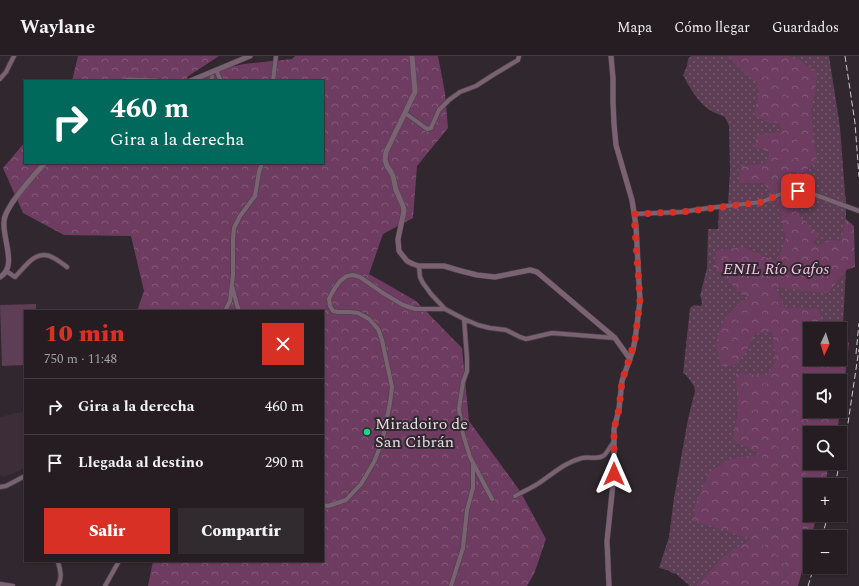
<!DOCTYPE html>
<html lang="es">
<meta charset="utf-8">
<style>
body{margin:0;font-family:Spectral,serif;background:#312a2f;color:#f1f3f6;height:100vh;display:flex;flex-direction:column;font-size:15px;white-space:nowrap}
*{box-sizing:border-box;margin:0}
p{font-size:13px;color:#a3a2a5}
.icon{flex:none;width:22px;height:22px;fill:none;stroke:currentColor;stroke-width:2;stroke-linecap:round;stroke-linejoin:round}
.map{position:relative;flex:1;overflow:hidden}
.side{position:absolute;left:24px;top:254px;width:300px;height:252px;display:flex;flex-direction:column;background:#251d22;border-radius:0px;box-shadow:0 1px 3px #0004,0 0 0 1px #423b40}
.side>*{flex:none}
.guide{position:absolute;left:24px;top:24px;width:300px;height:84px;border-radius:0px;box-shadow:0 1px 3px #0004,0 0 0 1px #423b40;background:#00695c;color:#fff;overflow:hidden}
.needle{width:26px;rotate:184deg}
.tools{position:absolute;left:803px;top:266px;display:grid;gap:8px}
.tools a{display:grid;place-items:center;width:44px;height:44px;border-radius:0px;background:#251d22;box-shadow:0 1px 3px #0004,0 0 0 1px #423b40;font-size:20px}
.pin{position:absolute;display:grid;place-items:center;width:34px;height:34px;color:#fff;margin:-17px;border-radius:8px;box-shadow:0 2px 6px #0006}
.me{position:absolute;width:44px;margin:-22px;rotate:0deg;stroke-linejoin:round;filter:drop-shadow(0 0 3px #0008)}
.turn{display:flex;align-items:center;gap:14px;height:84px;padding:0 20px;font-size:18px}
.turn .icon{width:52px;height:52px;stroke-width:2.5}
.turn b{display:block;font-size:28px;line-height:34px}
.round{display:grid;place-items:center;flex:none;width:42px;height:42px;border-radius:0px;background:#312a2f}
.head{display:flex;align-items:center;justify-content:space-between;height:68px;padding:0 20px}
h1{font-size:24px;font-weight:800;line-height:30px;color:#d93025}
.cta{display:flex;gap:8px;margin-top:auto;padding:8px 20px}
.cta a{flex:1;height:46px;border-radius:0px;background:#d93025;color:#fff;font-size:16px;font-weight:800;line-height:46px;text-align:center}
.cta a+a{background:#312a2f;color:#f1f3f6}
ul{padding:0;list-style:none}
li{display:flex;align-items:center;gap:12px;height:56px;padding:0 20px;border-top:1px solid #423b40}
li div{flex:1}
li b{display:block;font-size:15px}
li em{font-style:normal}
header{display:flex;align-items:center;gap:24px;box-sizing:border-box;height:56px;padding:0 20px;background:#251d22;border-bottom:1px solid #423b40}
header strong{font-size:19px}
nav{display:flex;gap:22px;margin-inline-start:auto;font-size:14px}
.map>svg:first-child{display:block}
.built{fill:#3d2d38}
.grass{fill:url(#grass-dots)}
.forest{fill:url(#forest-crowns);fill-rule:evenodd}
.cemetery{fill:url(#cemetery-stones)}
.garden{fill:#5e3e55}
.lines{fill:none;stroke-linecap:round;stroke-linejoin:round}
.stream{stroke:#61435a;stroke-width:1}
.minor-casing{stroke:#4e444b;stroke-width:5.5}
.tertiary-casing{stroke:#4e444b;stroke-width:6}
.minor{stroke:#7a6273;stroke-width:4}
.tertiary{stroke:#7a6273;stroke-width:5}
.rail{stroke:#d1c9ce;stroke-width:1;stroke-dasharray:6 3;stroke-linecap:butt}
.route{stroke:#d93025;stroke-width:7;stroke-dasharray:0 12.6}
.poi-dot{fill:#14d989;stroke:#31272e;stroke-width:1.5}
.labels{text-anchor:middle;stroke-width:4;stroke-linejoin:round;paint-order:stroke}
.park-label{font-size:16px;font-style:italic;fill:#f7c6e7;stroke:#31272e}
.poi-label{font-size:16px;fill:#e5dee3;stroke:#31272e;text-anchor:start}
</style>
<header>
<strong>Waylane</strong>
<nav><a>Mapa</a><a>Cómo llegar</a><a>Guardados</a></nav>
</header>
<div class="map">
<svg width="859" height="530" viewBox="0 0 859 530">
<defs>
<pattern id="grass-dots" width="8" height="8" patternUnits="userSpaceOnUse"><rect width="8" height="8" fill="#5e3e55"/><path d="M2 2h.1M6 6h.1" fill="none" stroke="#75596d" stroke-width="1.8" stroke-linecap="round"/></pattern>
<pattern id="forest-crowns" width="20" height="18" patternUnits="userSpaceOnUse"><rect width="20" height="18" fill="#6f3c61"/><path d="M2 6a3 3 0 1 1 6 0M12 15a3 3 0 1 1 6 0" fill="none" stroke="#835878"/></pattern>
<pattern id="cemetery-stones" width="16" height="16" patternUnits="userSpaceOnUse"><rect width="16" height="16" fill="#5e3e55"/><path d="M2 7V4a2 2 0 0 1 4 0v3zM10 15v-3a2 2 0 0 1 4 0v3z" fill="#75596d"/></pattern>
</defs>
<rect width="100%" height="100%" fill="#31272e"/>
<path class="built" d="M25,355V412L10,419L2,421L0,419V361Z"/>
<path class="grass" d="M691,0H829L840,71L845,137L846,145V214L843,269L840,293V273H810V429L789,530H690L675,517L674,518L667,514L659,512L669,481L674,442L688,363L695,335L694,330L686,319L683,317L690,252L694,249L700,250L702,248L701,241L700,240L707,212L708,173H718L719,152L727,150L728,147L730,116L729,70L725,61C721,59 717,58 713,56C699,48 690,33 683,19L687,10L688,3Z"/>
<path class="forest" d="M78,0H219L187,21L188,25H72Z
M295,0H438L445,37L448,72L417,110L413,162L383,178L369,218L416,245L462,292L469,365L520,435L546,483L534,518L527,530H148L153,505H323V255H137L144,235L131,180L64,179L23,157L3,112L25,86V107H323V25H221L216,14L244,8L292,3Z
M728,0H786L797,3L817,16L815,36L811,54L812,68L817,106L802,117L785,115L780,124L785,131L796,140L797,158L819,179L813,186L817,191L829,184L841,185L846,163L854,170L855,211L846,214L828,237L775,231L785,252L819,253L822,267L831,273H810V303H840V280L849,287L840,359L836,377H810V407H829L825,429H810V459H817L811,481H810V485L798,530H697L722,502L751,483L692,464L696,448L709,416L731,403L761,398L733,384L738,356L736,318L767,319L776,305L772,275L755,278L745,298L734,310H721L716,288L722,267L738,248L749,242L736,233L715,211L716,195L743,191L776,206L786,184L779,148L764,127H739L741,110L765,108L771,96L754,91L757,79L768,78L781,76L780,67L768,66L754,59L759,37L757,27L743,16ZM810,325H840V355H810Z"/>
<path class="cemetery" d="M217,16L221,25H196Z"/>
<path class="garden" d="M36,248V255H25V309L2,310L0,249Z"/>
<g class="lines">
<path class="stream" d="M738,0L739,6L751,14L760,18L767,23L772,34L779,41H784L792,35L799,36C805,46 805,48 798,57L801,69L800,79L797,88L799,97C789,109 788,102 776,105C770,118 767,124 777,136
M743,321L751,327H765L775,328L794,336L800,346L795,360L797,384L795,394L796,405L806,414L809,425L803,443L802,466V497L798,508L783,520
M774,530C784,519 787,517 783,502C776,498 763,493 761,484C761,482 762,479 762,477L782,471C784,464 784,458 782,452C781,447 778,442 778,437C776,420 783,403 775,387L756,385L745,378V372L757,359L748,347L740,308L735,303L727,301L720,296V288L724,280L737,285L742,282L736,264L741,257C754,257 755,257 762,246L745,229L733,226L730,217L720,207C729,200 739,197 749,199L753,207L775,221H780C783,214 785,206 788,200C792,192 804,181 798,172C796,167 790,164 787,161L786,151L782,141"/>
<defs>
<path id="minor" d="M216,14L221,25
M0,23L6,16L14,0
M273,25L276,0
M405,57L427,73L431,72L439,54L449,44L460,36L476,30L493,19L518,4L519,0
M634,158L681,156L709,152L762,146L788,135H798L813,138L859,155
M419,210L420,221L423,227L431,238L445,253L464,263L478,269L490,272L506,274L520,281L526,283L552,277L615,282
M6,215L15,221C19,217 23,212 28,207C43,192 54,201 67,211
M232,230L237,249L239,255
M225,255L230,245L233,219V183L234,172L240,160L255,140L259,116L262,107
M464,263L467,302V315L463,326L459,353L463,378L470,401L492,443
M0,431L6,430L25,420
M515,440C524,435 534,431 542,425C555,416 566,406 582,402C589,400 597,404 603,400C607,398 610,390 614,386
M323,449L328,450L346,444L361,428L374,406L382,386L390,347L392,331L382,284L378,273L369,263L358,257L350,256H338L333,255L330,250L329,243L333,235L340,225L347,220L353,219L360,221L383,237L403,249L415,253H445
M58,506C61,515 62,522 58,530
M0,528L13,530
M105,530L119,505
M451,530L463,492L467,454L473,432V409"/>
<path id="tertiary" d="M412,0L415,36L386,96L385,104L387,110L391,116L393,120L396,134L403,150L404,155L398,183L399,195L407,205L413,208L419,210H444L461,215L477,219L495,221L530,214L537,216L615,282L630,303
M125,25L129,24L157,25
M190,25L250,0
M0,221C18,211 2,182 4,165C5,150 34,119 45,107
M609,530L607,485L614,418V373L619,353L622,325L633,294L635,284L640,245L636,170L632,144L616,89L614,68L613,46V22L611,0"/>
</defs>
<use href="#minor" class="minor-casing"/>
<use href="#tertiary" class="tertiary-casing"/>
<use href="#minor" class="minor"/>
<use href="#tertiary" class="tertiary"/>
<path class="rail" d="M845,0L855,67L859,121
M856,298L859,267
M835,429L848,367L859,293
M822,481L828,459
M808,530L814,511"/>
</g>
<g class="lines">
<path class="route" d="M614,418V373L619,353L622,325L632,294L635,284L640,244L634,158L681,156L762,146L788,135H798"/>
</g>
<circle class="poi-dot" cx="367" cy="376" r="4"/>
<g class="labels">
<g class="park-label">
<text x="776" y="218">ENIL Río Gafos</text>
</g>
<g class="poi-label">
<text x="375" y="373">Miradoiro de<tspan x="375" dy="18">San Cibrán</tspan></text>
</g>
</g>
</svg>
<div class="tools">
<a><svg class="needle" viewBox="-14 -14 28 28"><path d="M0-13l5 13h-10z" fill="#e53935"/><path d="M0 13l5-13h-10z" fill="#a3a2a5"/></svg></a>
<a><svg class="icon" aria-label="sound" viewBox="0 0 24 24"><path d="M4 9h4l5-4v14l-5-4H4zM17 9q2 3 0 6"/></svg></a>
<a><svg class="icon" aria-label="search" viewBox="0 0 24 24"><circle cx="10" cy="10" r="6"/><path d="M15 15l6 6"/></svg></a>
<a>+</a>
<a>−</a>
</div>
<div class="pin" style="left:798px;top:135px;background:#d93025"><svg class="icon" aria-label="arrive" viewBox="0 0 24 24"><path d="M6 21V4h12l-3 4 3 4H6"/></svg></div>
<svg class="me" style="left:614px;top:418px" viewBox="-20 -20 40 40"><path d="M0-17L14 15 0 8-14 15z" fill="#d93025" stroke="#fff" stroke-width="4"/></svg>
<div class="guide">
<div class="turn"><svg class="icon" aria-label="right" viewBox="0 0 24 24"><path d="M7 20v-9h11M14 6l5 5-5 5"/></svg><div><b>460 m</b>Gira a la derecha</div></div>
</div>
<section class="side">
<div class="head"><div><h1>10 min</h1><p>750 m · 11:48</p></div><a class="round" style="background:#d93025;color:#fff"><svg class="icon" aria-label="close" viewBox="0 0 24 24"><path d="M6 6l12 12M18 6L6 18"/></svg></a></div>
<ul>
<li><svg class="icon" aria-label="right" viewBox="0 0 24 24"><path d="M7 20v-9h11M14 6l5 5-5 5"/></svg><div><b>Gira a la derecha</b></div><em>460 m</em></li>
<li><svg class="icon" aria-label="arrive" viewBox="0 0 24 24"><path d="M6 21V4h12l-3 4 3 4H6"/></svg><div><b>Llegada al destino</b></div><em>290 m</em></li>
</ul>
<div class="cta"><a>Salir</a><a>Compartir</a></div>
</section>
</div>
